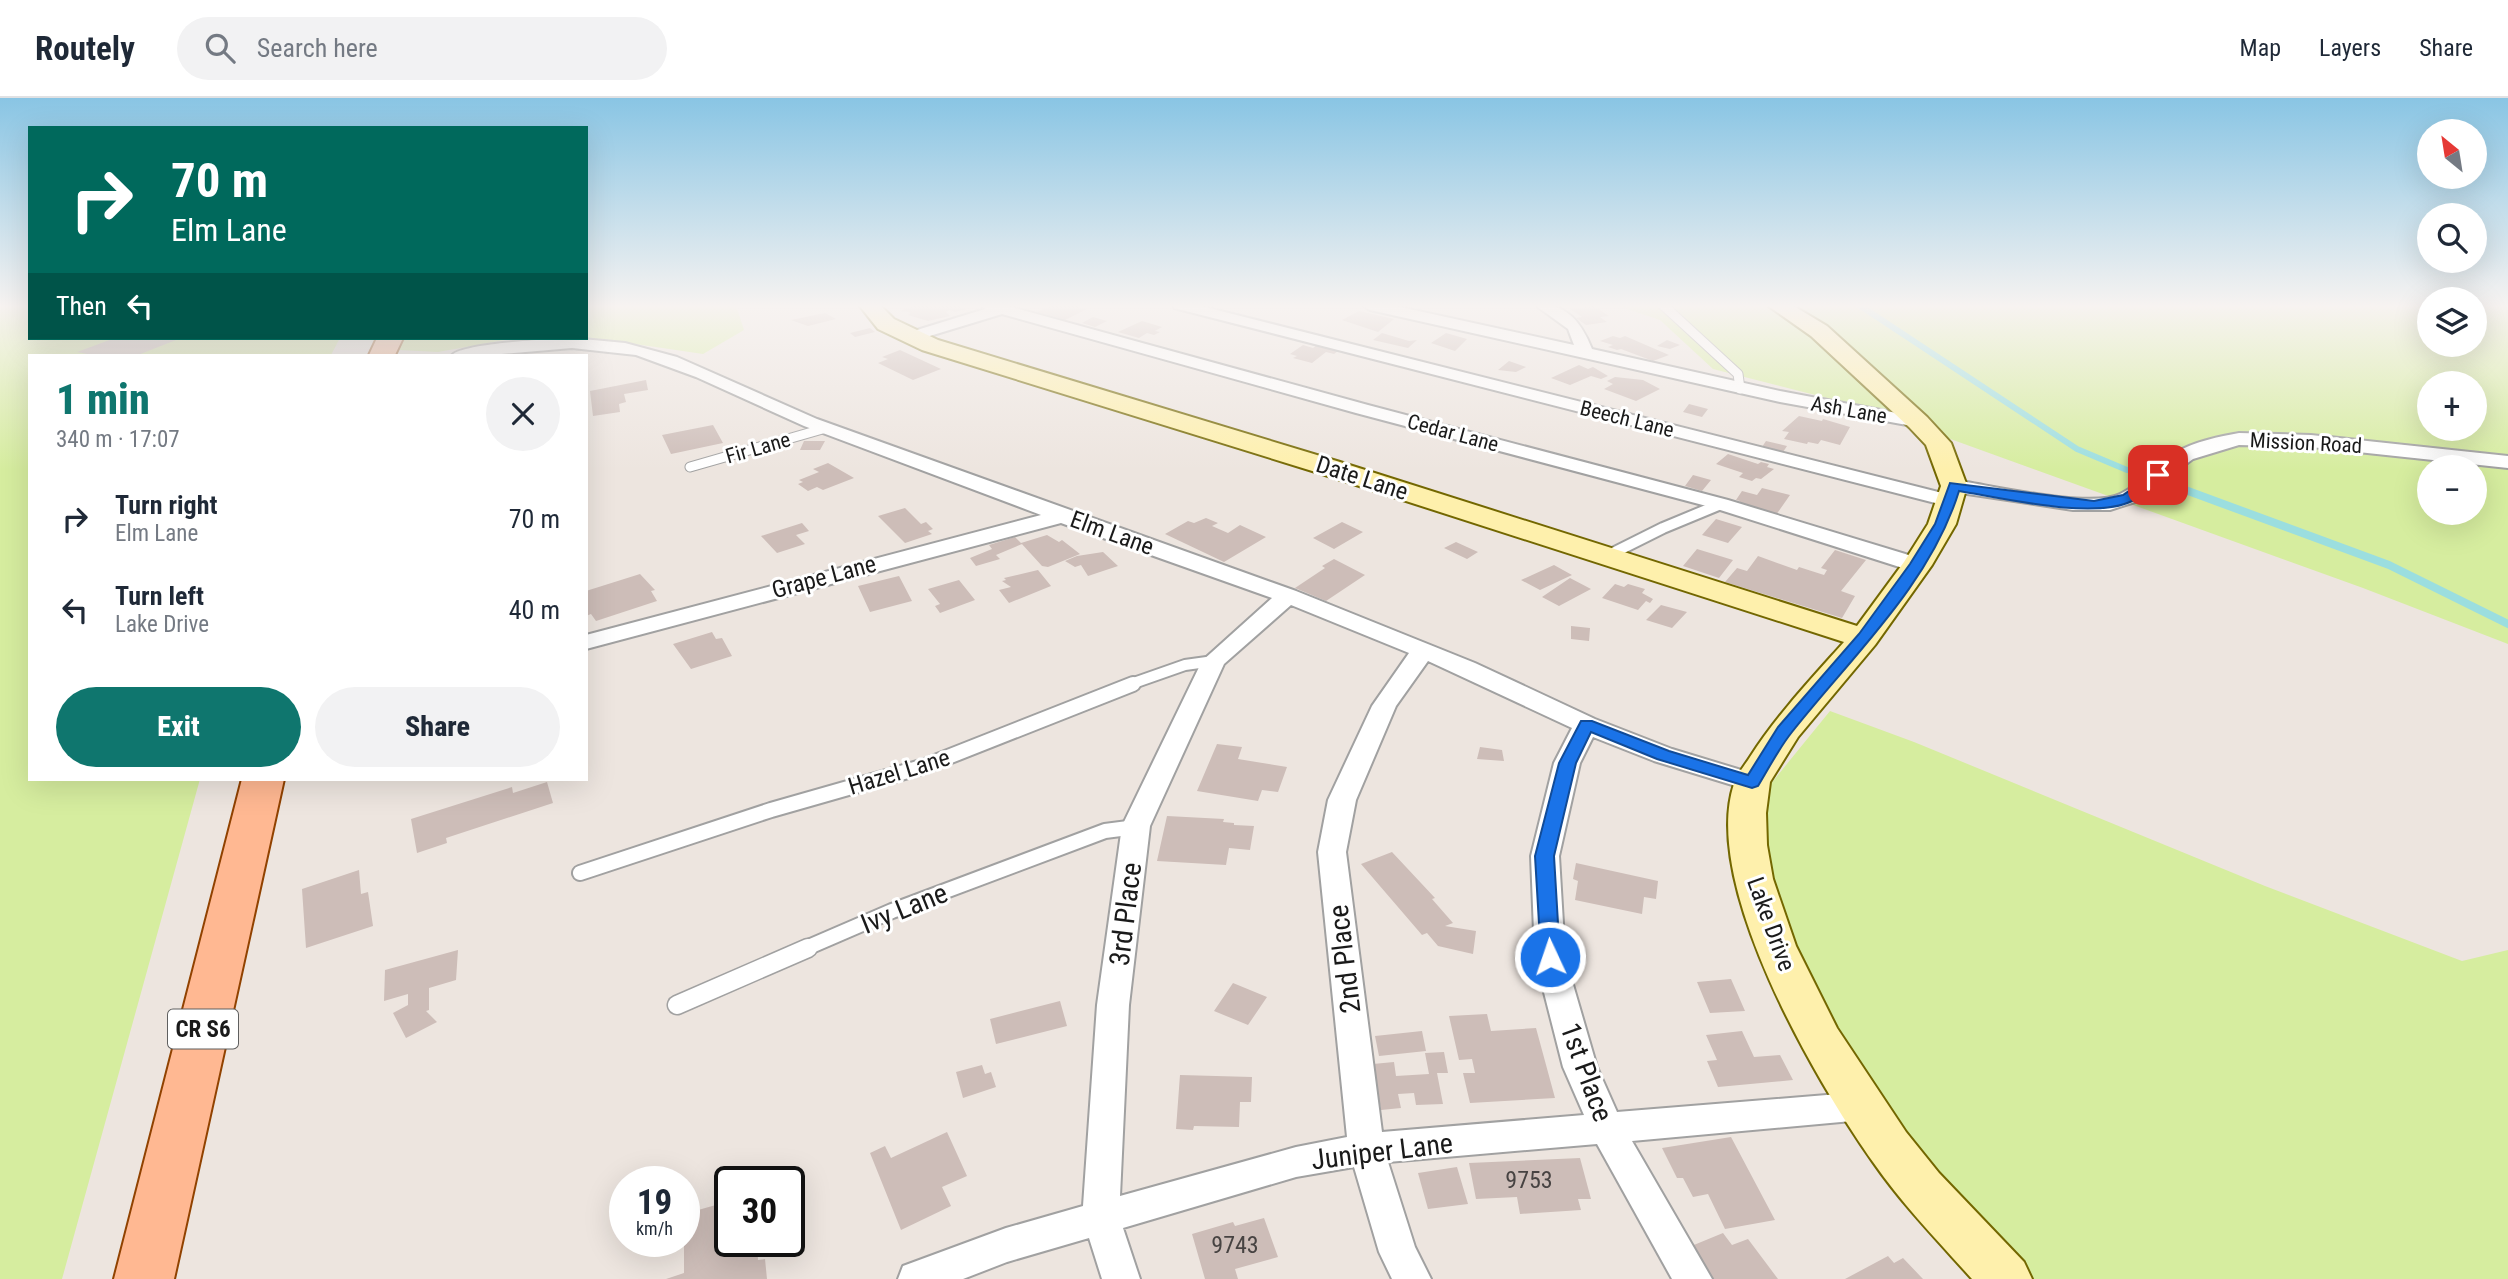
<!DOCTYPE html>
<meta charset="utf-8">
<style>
body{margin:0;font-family:"Roboto Condensed",sans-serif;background:#f2f2f3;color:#1f2937;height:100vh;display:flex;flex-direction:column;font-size:26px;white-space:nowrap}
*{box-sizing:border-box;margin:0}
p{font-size:23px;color:#747a83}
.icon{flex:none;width:38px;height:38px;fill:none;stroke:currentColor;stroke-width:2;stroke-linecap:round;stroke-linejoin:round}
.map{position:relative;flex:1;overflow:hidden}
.side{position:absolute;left:28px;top:256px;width:560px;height:427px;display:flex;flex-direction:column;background:#fff;border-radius:0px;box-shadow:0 7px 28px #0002}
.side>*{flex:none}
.guide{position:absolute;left:28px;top:28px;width:560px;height:214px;border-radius:0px;box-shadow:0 7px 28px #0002;background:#00695c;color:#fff;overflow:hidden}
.needle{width:46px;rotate:330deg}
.controls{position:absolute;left:2417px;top:21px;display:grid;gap:14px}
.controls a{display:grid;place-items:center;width:70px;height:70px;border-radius:50%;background:#fff;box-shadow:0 7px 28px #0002;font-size:35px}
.speed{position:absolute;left:609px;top:1068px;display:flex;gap:14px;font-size:35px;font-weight:700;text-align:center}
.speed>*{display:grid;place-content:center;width:91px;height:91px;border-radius:50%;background:#fff;box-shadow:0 7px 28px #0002;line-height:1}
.speed small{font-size:18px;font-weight:400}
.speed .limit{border:4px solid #111;border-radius:10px;background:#fff;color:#111}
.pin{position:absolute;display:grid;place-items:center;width:60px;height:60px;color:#fff;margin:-30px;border-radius:14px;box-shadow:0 4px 10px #0006}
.me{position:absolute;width:77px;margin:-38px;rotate:357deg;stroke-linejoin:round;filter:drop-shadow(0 0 5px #0008)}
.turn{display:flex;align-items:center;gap:24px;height:147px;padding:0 28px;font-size:32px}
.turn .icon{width:91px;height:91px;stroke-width:2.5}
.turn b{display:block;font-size:49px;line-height:60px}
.then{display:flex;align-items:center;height:66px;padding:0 28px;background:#0003;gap:14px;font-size:26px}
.round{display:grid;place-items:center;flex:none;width:74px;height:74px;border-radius:37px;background:#f2f2f3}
.headline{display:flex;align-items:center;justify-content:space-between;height:119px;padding:0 28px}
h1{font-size:42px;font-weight:800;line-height:52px;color:#0f766e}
.cta{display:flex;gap:14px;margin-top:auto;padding:14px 28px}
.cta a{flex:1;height:80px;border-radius:42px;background:#0f766e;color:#fff;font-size:28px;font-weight:800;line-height:80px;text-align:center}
.cta a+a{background:#f2f2f3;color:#1f2937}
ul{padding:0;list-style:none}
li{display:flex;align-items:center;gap:21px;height:91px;padding:0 28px}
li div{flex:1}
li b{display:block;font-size:26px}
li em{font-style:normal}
header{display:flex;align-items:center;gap:42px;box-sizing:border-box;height:98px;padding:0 35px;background:#fff;border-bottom:2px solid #e0e1e3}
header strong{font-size:33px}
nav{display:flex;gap:38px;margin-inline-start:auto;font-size:24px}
.search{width:490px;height:63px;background:#f2f2f3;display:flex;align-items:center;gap:18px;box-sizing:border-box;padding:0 24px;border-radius:38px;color:#747a83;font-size:26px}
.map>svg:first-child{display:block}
.grass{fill:#d6ed9f;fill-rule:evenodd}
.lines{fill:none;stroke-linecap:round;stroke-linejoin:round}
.stream-far1{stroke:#9bdedf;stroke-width:6}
.stream{stroke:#9bdedf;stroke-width:8}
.building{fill:#cdbdb8}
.lane-far3-casing{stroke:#a1a1a1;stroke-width:11}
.lane-far2-casing{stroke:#a1a1a1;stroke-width:14}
.lane-far1-casing{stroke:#a1a1a1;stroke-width:18}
.lane-casing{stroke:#a1a1a1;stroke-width:21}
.street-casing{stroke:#a1a1a1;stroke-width:4}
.secondary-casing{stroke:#736700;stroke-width:4}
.primary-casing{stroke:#914200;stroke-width:4}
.lane-far3{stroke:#fff;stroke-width:9}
.lane-far2{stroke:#fff;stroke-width:10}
.lane-far1{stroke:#fff;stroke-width:14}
.lane{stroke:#fff;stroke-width:18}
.street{fill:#fff;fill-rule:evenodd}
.secondary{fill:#fef0ac;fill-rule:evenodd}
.primary{fill:#ffb892;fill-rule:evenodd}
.route{fill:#1a73e8;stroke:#114b97;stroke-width:2}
.labels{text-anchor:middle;stroke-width:6;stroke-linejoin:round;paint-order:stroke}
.far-street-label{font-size:21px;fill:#1a1a1a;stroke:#fff}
.shield{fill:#fff;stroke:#5f5f5f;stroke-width:2}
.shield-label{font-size:23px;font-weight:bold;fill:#1a1a1a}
.street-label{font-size:24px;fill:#1a1a1a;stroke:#fff}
.near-number-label{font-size:24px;fill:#474342}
.near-street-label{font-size:28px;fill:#1a1a1a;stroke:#fff}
</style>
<header>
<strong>Routely</strong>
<div class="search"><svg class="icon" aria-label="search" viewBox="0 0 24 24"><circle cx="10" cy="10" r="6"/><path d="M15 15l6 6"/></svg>Search here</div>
<nav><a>Map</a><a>Layers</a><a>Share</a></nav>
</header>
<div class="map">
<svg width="2508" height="1181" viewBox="0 0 2508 1181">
<rect width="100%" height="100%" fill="#ede5df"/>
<path class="grass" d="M0,207H30V240H340L331,257H30V681H200L62,1181H0Z
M586,207H736L744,232L703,256L608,242L535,240H586Z
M1615,207H2429V247H2474L2475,207H2508V546L2363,490L1862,309L1713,271L1660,222ZM2429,285H2474V331H2429ZM2429,369H2474V415H2429Z
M404,240H515L438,254L399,252Z
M1830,613L1914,644L2265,788L2462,863L2508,852V1181H2006L1821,942L1747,715Z"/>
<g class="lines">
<path class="stream-far1" d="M1859,207L2077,351L2127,372"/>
<path class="stream" d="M2180,390L2389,467L2508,526"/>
</g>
<path class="building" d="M917,207L937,209L940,208L938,207H957L966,211L955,214L950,212L946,214L950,218L928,223L908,217L910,216L909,214L900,213Z
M1052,207H1072L1087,211L1065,222L1037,214Z
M1594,208L1609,218L1600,219L1607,224L1586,227L1576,220L1582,219L1570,211Z
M1359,213L1394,221L1378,234L1342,222Z
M825,215L836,221L808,228L791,222Z
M1093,219L1107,223L1095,229L1082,225Z
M1142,223L1162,229L1155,233L1160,234L1154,237L1147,235L1139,240L1118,234Z
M870,230L875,234L855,239L850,235Z
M1382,235L1409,243L1417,242L1408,250L1373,242Z
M1446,235L1467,241L1455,253L1431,245Z
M1613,238L1620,240L1625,238L1669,257L1653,263L1621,251L1617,252L1608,249L1613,247L1600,243Z
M115,240H168L176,242L138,257H92L77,254Z
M1667,242L1680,247L1670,251L1657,248Z
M1303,247L1313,250L1317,247L1338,253L1334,256L1326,254L1312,265L1293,260L1297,258L1290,256Z
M900,252L941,271L913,282L878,265L888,261L882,259Z
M1509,263L1526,269L1516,274L1498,272Z
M1579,267L1588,271L1593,269L1608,278L1601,281L1591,278L1570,287L1551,280Z
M1615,279L1643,282L1660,291L1636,303L1604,291L1613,286L1607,283Z
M646,282L648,292L624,296L626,304L619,306L620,314L593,318L590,293Z
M1689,306L1708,311L1702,319L1683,314Z
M1799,318L1822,323L1823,321L1850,329L1840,347L1821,342L1818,346L1808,344L1807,346L1784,341L1789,334L1782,333Z
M713,327L723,345L671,356L662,337Z
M804,343H825L820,352H800Z
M1766,343L1787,348L1783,354L1762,349Z
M1728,356L1758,366L1761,364L1769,366L1767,369L1774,371L1761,381L1756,380L1752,383L1739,379L1743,375L1716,366Z
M828,365L854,380L823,392L817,389L808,393L798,386L803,384L799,382L819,374L813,371Z
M1693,377L1711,382L1702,393L1685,388Z
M1762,390L1790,397L1776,417L1738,406L1740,403L1736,402L1742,393L1757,397Z
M905,410L921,426L926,424L933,431L928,433L932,436L905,445L878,418Z
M1206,420L1218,425L1212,428L1228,435L1240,427L1266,439L1224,464L1165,436L1188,423L1194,425Z
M1716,421L1742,429L1728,445L1702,437Z
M1342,424L1363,434L1334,451L1313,440Z
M802,425L809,433L796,437L805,446L777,455L761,438Z
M1047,437L1059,444L1062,442L1080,456L1048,469L1042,468L1021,445Z
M1015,439L1022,446L996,457L1000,461L976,468L970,460L992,451L989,447Z
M1456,444L1478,454L1467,461L1444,450Z
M1697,451L1733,462L1719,480L1683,468Z
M1835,452L1866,462L1841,493L1855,498L1842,520L1725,484L1737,470L1747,473L1758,458L1797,472L1799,469L1824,477L1827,472L1821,470Z
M1103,454L1118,468L1088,478L1081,467L1075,469L1065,463L1077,458Z
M1334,461L1365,477L1326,503L1295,490L1325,470L1322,468Z
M1554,467L1572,477L1540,492L1521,482Z
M1038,472L1051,488L1009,505L999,492L1011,489L1002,483L1006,482L1004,480Z
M640,476L655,492L651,493L657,503L596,523L591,516L586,518V493Z
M899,478L912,503L870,514L858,488Z
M1570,480L1591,491L1559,508L1542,499Z
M959,482L975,502L940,515L935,508L940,506L928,491Z
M1615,486L1624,489L1628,486L1645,491L1642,495L1653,501L1650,505L1646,503L1638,512L1602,500Z
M1661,507L1687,514L1672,530L1646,522Z
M1571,528L1590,530L1589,543L1571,541Z
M712,534L716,541L722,540L732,558L691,571L673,546Z
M1217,646L1242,649L1238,661L1287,669L1278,694L1262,692L1258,703L1197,693Z
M1480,649L1502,652L1504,663L1477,661Z
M547,684L553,705L446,740L447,745L417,755L411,721L512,689L513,695Z
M1167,718L1224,721L1223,724L1234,725V727L1254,728L1250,752L1229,750L1226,767L1157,763Z
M1392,754L1435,800L1432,801L1453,825L1445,828L1476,833L1473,856L1438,848L1427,835L1422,837L1361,766Z
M1576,765L1658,783L1656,801L1644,799L1642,816L1575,802L1578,783L1573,781Z
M359,772L361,796L368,794L373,828L306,850L302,791Z
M458,852L456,882L429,890V912L426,913L437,924L406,940L393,915L408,907V896L384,903L385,872Z
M1731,881L1745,913L1710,915L1697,884Z
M1233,885L1267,899L1248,927L1214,913Z
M1060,903L1067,928L996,946L990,921Z
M1487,916L1491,933L1536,930L1555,1000L1470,1005L1463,975H1475L1472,961L1459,962L1449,918Z
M1422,933L1426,953L1379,958L1375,938Z
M1742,933L1754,959L1780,957L1793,982L1718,989L1707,963L1717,962L1706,937Z
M1444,954L1448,975H1437L1443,1006L1416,1007L1414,995L1398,996L1401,1010L1381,1012L1373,966L1394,964L1396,978L1429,976L1425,955Z
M982,967L985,976L991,974L996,989L963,1000L956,974Z
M1180,977L1252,979L1251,1004H1240L1239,1029L1194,1028L1193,1032L1176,1031Z
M947,1034L967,1078L942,1089L951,1108L901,1132L870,1055L885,1048L891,1060Z
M1731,1039L1775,1122L1725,1131L1708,1096L1693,1099L1683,1080H1677L1662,1050Z
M1580,1060L1591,1101H1578L1581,1112L1520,1116L1517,1099L1476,1101L1469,1065Z
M1457,1069L1468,1106L1428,1111L1418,1075Z
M730,1103V1143H757L758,1162L765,1161L767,1181H666L684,1175V1116Z
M1264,1120L1278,1159L1235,1171L1238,1181H1205L1192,1136L1233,1124L1235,1128Z
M1723,1135L1732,1147L1748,1141L1778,1181H1711L1689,1149Z
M1888,1158L1894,1165L1903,1160L1923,1181H1845Z"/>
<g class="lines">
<defs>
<path id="lane-far3" d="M1663,207L1738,276L1740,291
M690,369L826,330"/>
<path id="lane-far2" d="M1607,458L1663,430L1721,406
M1128,587L1185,567L1214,563"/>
<path id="lane-far1" d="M580,775L771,712L925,668L1133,586
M804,851L892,813L1105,733L1136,729"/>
<path id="lane" d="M677,907L808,850"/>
<path id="street" d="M980,207H1004L1368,307L1728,402L1925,462L1928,467L1925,472H1909L1714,410L1356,315L1002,216L910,244L902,239L904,236L985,211Z
M1172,207H1197L1958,399L1961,403L1958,407L1951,409L1174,210Z
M1362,207H1391L1574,247L1568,231L1535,207C1567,205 1581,224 1592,251L1780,293L1918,319L1927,324L1918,329L1780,304L1370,212Z
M572,240L625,245L677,259L817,321L1296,493L1475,565L1595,621L1672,651L1761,678L1765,684L1761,690L1752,693L1654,663L1593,639L1580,665L1559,758L1565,859L1597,969L1617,1014L1863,994L1875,998L1880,1008L1875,1018L1863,1022L1632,1043L1712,1181H1672L1597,1046L1388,1064L1415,1149L1431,1181H1392L1379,1154L1354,1069L1296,1079L1123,1130L1140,1181H1102L1089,1140L1007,1164L963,1181H898L903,1168L1006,1130L1083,1108L1097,907L1122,728L1202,563L1272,500L1061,425L586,551V537L1041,417L804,328L696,279L636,257L572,250L490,257H452C463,245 551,241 572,240ZM1291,507L1409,555L1372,608L1328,702L1318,754L1347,1039L1296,1049L1120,1098L1129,907L1150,728L1224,566ZM1428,563L1572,630L1554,665L1531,758L1535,859L1563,969L1584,1017L1382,1034L1346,754L1356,702L1396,608Z
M2239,335L2311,337L2508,358V370L2311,349L2239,347L2193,361L2135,404L2110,412H2073L1954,394L1947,392L1944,388L1947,384L1954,382C1990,387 2090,411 2120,396C2141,386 2158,367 2177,354C2195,343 2219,339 2239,335Z"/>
<path id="secondary" d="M859,207H880L894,221L938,242L1340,364L1857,528L1904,464L1928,426L1941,388L1926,347L1909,329L1811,238L1767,207H1792L1827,228L1927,319L1951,345L1967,388L1956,426L1932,467L1875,547L1798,639L1770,684L1766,715L1767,747L1773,781L1796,848L1837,930L1906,1034L1939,1075L2024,1164L2032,1181H1972C1938,1143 1902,1106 1873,1064C1815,982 1701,786 1734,686C1737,676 1745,667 1750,659C1777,617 1811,581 1844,544L1322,376L922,252L878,231Z"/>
<path id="primary" d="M377,240H403L395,257H369Z
M242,681H284L174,1181H114Z"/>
</defs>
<use href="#lane-far3" class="lane-far3-casing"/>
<use href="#lane-far2" class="lane-far2-casing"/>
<use href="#lane-far1" class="lane-far1-casing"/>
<use href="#lane" class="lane-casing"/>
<use href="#street" class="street-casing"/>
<use href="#secondary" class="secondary-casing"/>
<use href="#primary" class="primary-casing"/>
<use href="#lane-far3" class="lane-far3"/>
<use href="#lane-far2" class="lane-far2"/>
<use href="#lane-far1" class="lane-far1"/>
<use href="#lane" class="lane"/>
<use href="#street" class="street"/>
<use href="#secondary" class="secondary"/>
<use href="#primary" class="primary"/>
</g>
<linearGradient id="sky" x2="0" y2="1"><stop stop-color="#89c5e4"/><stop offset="0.56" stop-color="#f7f3f1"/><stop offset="1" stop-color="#f7f3f1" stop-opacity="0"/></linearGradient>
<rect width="2508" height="372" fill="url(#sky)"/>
<path class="route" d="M2158,373L2165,377L2163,380C2153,387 2143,397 2132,403C2094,422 2002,400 1959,393C1930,487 1852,558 1792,634C1779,650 1769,670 1758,688L1752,690L1657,661L1591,634L1576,665L1554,758L1560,859L1558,865L1550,867L1543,865L1541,859L1535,758L1559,665L1581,623H1592L1669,653L1748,677L1778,629L1859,536L1910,466L1935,426L1950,385L2094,403L2123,397Z"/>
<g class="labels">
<g class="far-street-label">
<text transform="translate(1849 312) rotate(10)" y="7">Ash Lane</text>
<text transform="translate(1627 321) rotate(14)" y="7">Beech Lane</text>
<text transform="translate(1453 335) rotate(15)" y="7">Cedar Lane</text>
<text transform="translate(2306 345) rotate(3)" y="7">Mission Road</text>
<text transform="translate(758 350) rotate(-16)" y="7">Fir Lane</text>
</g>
<rect class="shield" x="168" y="911.5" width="70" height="39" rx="5"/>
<g class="shield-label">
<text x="203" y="939">CR S6</text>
</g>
<g class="street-label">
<text transform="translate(1362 380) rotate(18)" y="8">Date Lane</text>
<text transform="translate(1112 435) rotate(20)" y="8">Elm Lane</text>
<text transform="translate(824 479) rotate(-15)" y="8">Grape Lane</text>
<text transform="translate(899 674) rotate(-17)" y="8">Hazel Lane</text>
<text transform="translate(1771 826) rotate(70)" y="8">Lake Drive</text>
</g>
<g class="near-number-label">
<text x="1529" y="1090">9753</text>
<text x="1235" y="1155">9743</text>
</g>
<g class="near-street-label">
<text transform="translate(904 810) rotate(-22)" y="10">Ivy Lane</text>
<text transform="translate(1125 816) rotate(-83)" y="10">3rd Place</text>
<text transform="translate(1344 861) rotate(-97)" y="10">2nd Place</text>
<text transform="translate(1587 974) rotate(70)" y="10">1st Place</text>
<text transform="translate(1382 1053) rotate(-7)" y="10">Juniper Lane</text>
</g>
</g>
</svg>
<div class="controls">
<a><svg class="needle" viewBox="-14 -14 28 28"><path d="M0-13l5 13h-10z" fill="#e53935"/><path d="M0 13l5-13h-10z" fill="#747a83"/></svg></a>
<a><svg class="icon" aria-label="search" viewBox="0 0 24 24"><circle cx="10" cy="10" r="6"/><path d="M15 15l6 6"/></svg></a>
<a><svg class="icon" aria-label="layers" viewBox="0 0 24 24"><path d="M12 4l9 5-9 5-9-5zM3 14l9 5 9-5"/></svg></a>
<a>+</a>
<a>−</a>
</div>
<div class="speed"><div>19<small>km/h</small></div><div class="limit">30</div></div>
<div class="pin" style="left:2158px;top:377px;background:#d93025"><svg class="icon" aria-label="arrive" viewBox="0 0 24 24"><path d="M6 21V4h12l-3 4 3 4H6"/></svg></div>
<svg class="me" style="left:1550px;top:859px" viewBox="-20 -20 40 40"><circle r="17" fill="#1a73e8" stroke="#fff" stroke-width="3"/><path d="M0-11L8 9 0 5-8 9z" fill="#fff"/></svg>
<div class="guide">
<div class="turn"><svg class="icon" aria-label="right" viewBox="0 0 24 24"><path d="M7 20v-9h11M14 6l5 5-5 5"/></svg><div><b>70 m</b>Elm Lane</div></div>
<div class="then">Then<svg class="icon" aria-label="left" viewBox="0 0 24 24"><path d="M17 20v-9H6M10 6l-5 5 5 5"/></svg></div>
</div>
<section class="side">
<div class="headline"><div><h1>1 min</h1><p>340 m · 17:07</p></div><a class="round"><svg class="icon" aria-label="close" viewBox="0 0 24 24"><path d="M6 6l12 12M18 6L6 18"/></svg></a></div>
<ul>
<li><svg class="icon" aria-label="right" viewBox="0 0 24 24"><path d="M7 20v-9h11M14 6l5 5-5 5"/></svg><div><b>Turn right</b><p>Elm Lane</p></div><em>70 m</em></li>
<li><svg class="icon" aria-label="left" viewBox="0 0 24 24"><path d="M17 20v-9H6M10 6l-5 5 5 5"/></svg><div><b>Turn left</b><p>Lake Drive</p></div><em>40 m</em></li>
</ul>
<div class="cta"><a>Exit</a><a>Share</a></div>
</section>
</div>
